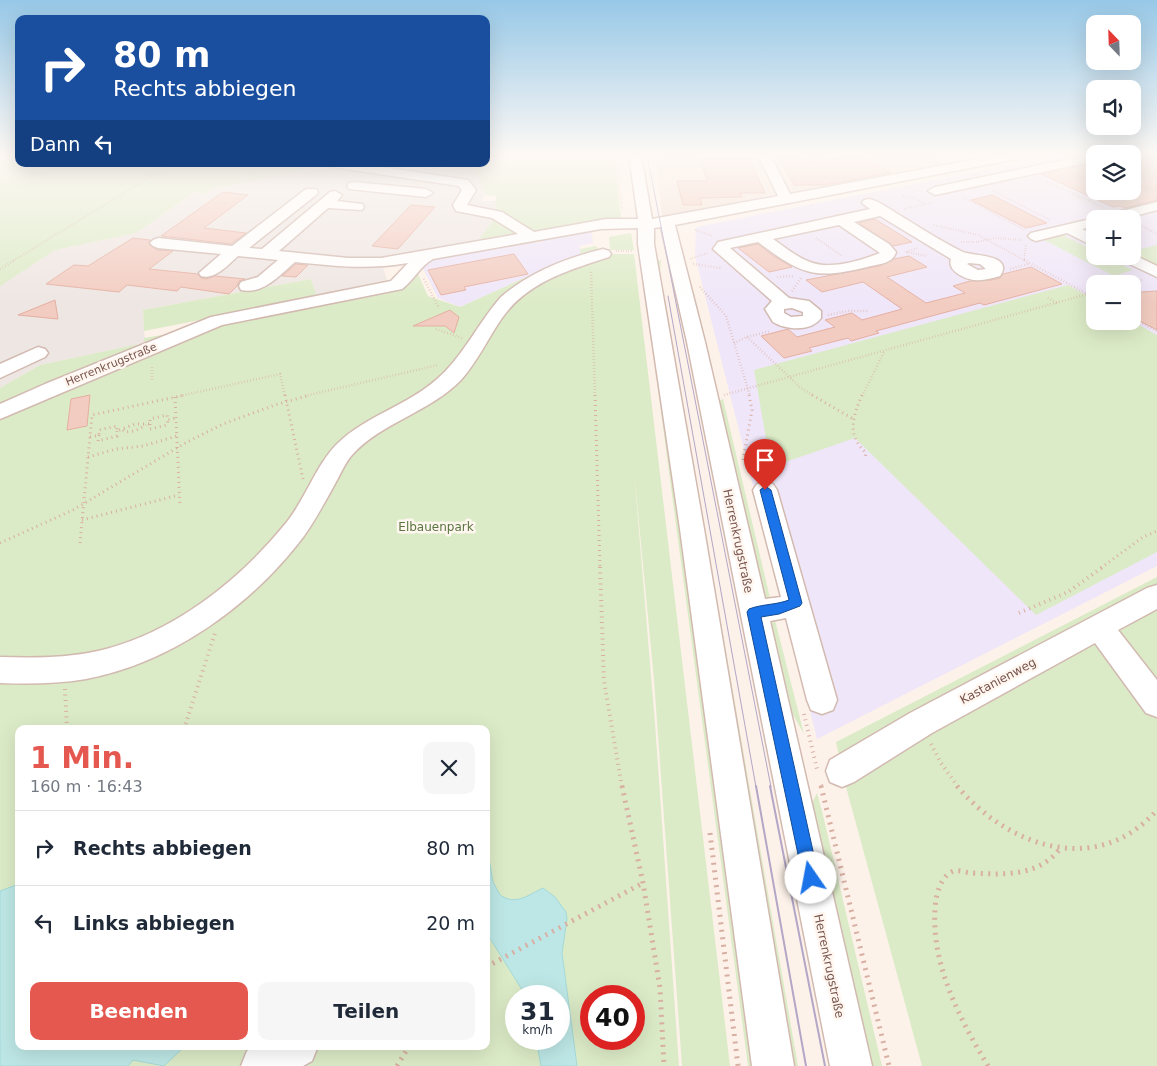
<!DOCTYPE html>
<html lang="de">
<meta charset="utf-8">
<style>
body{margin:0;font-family:"DejaVu Sans",sans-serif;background:#f6f6f7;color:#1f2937;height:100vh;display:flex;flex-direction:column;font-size:19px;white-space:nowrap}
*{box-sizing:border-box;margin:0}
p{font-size:16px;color:#747a83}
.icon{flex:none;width:28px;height:28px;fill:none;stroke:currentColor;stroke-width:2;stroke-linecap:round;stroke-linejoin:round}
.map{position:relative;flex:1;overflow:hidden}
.sheet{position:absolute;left:15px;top:725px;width:475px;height:325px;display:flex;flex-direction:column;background:#fff;border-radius:10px;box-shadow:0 5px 20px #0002}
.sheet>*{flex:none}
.banner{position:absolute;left:15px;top:15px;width:475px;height:152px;border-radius:10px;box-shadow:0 5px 20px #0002;background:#1a4fa0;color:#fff;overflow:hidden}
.needle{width:32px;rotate:337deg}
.controls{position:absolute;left:1086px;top:15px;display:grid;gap:10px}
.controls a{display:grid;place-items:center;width:55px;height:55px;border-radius:10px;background:#fff;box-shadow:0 5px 20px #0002;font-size:25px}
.speed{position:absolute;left:505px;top:985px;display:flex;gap:10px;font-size:25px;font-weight:700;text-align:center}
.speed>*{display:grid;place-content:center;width:65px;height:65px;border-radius:50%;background:#fff;box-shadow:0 5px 20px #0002;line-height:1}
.speed small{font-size:12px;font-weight:400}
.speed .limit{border:8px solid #d22;background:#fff;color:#111}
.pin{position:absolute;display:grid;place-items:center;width:42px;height:42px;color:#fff;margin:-51px -21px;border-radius:50% 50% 50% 0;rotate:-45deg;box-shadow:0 0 5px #0007}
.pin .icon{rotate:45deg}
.me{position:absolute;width:55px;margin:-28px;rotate:348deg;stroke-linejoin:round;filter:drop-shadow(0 0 4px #0008)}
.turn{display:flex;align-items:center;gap:18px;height:105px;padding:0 15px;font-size:22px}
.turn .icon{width:65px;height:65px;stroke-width:2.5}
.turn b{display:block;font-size:35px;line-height:42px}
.then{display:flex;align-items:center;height:48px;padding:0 15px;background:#0003;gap:10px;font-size:19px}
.round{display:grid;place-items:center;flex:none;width:52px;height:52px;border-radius:10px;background:#f6f6f7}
.overview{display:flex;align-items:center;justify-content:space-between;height:85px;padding:0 15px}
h1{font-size:30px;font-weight:800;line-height:38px;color:#e55850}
.cta{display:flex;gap:10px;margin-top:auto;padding:10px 15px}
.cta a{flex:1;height:58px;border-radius:10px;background:#e55850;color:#fff;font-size:20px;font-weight:800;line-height:58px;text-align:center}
.cta a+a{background:#f6f6f7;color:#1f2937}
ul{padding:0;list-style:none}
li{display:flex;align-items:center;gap:15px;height:75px;padding:0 15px;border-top:1px solid #e0e1e3}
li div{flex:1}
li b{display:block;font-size:19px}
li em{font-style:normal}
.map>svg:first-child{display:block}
.residential{fill:#f4e2d8}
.industrial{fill:#eee6e2}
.education{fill:#efe6f9;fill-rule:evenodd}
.green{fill:#dcebc7;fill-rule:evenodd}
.water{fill:#bde7e6;stroke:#a3d9d8}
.building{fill:#f2ccc1;stroke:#e5afa1}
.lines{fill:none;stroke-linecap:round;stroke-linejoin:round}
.minor-casing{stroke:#d2bab1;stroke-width:3}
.path-far4{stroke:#d8afa3;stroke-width:2;stroke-dasharray:0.5 2;stroke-linecap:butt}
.path-far3{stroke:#d8afa3;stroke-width:2.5;stroke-dasharray:0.5 2.5;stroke-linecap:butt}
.path-far2{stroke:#d8afa3;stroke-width:3;stroke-dasharray:1 4;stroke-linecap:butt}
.path-far1{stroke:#d8afa3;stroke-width:4;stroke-dasharray:1 4.5;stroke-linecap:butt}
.path{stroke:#d8afa3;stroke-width:5;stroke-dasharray:2 5.5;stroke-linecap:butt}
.minor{fill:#fff;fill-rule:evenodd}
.tram-far1{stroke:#b3a6c7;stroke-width:1}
.tram{stroke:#b3a6c7;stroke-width:2}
.route{fill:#1a73e8;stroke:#114b97}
.labels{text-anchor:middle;stroke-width:5;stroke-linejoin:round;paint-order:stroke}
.far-street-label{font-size:11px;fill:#78544c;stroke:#fff6f0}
.park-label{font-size:12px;fill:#5a7741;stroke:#fff6f0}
.street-label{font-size:12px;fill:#78544c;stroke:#fff6f0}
</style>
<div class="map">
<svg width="1157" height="1066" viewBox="0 0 1157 1066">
<rect width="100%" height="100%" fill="#fdf2e9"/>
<path class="residential" d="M656,155H758L776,194L662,217Z
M768,155H935L943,164L941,166L794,194L787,192Z"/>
<path class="industrial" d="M325,164H414L475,171L485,195L482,201H495L497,215L478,241L380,258L387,280L316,295L311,279L143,310L145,343L40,365L0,388V285L55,250L136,233L196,192L205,194L213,189L320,167Z"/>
<path class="education" d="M1063,155H1095V191H1132L1133,155H1157V566L817,739L695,256L696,227ZM1095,219H1132V256H1095ZM1095,284H1132V321H1095Z
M591,230L593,243L579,246L582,255L553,265L460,307L438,298L420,263L424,261L534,241L536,243L541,242L540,240Z"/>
<path class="green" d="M0,155H19V164H325L320,167L213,189L205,194L195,192L136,233L55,250L0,286Z
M486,155H614L621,218L478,241L497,215L495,201L497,196L485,195L475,171L414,164H486Z
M631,233L634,250H610L609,237Z
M1059,233L1095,251V256H1105L1133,270L1114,276L1040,238Z
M1157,245V269L1132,256L1133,251Z
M596,246L603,254H634L730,1066H682L654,680L634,471L655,723L679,1066H0V417L226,323L397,290L418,274L428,296L460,307L553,265L581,255L580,249ZM19,729H486V1046H19ZM516,996H559V1039H516ZM591,996H634V1039H591Z
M661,260L660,275L670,329L798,1066H789L656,261Z
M641,262L758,1066H748Z
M311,279L317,297L144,331L143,310Z
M1068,285L1095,300V321H1132L1157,335V552L1036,615L855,438L771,467L754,370Z
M185,331L0,408V388L40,365L144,343V338Z
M723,399L771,602L763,601L719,401Z
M1157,577V1066H922L843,776L836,742Z
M775,620L804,734L788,706L770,623Z
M817,793L823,815L882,1066H864L812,803Z"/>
<path class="water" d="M486,841L493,882L500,895C516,906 528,895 543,888L555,897L566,912L567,919L562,953L577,1066H541L536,1039H559V996H526L486,932Z
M19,884V1046H185L164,1066L133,1060L128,1066H0V891Z"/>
<path class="building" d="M780,155H799L807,163L858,155L891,173L824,185H794L778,157H782Z
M1132,155H1157V200L1125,208L1120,206L1113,207L1041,174L1095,163V191L1132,192Z
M700,158H749L765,193H740L742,197L700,198L702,205H683L677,181H707Z
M223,192L248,195L204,228L246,233L231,244L161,236Z
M992,195L1047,223L1026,228L971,200Z
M411,205L435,207L398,249L372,246Z
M875,219L912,242L893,246L859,223Z
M133,238L150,240L149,244L157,250L173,251L149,269L198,274L201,278L206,279L215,276L245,279L239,281L237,286L229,294L181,287L177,291L127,285L119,292L46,284L74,265L88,266Z
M758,244L772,255L792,267L769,272L738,248Z
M514,254L528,274L464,287L466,290L441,295L428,270Z
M909,256L927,267L887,277L926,303L965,293L953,286L970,281L991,280L1000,278L1003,274L1031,267L1062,284L984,305L980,303L876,331L879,333L851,341L848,338L809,348L812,351L784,358L761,336L788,329L797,337L835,327L825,320L852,313L862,320L902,309L863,282L822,292L806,280L879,266L894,259Z
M296,264L308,265L296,277L282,276Z
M1157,291V330L1132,317V294L1141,292Z
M55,300L58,319L18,315Z
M450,310L459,317L454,333L445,326H413Z
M90,395L87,426L67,430L71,399Z"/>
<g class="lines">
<defs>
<path id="minor" d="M629,155H641L652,219L778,196L758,155H770L790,194L998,155H1022L1016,159L675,225L705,342L765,599L781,597L753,490L757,484L765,482L773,484L777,490L837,700L833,710L822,714L811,710L807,700L786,618L770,621L872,1066H830L687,342L661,227L654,228V244L704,529L794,1066H752L680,529L638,244V228L601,229L433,259C420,266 414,280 402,289L222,325L0,419V404L45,384L211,317L391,281L408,263C367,270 335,266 295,262C280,275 263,295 241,290L239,286L241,282L258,277L278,260L238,256C228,265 215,280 201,276L199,273L221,254L158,248L153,246L150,243L153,240L158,238L232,246L306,189H316L318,192L316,195L249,248L262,249L330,192L335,191L342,195L337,201L362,204L364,207L362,210L328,208L279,251L348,258H381L518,234L492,218L456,211L453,205L462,190L459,186L339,168L334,167L333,164H363L468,180L476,190L467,205L502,212L534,232L606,219H638Z
M1088,155H1095V161L935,195L928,191L935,187Z
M354,182L426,189L433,193L426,197L349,189L347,186L349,183Z
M869,199C879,201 888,208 896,213C918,226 940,241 963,252C971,256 1015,254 1000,276C992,278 983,281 975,280C965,279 947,271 951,259L880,216L854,222L889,244L896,252C893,263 881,264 871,266C816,280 803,276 758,242L730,248L789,298L809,301L821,311V318C811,332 786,330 773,322L765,309L772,301L713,249L718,242L870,209L862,203L864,200ZM839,225L880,253C860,261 830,270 810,262C796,257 785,247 773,239ZM969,263L980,264L986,269L978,270L967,264ZM792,308L803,312V316L791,317L784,313V309Z
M1157,202V210L1124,219H1095V226L1082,229L1095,236V247L1067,233L1036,241L1031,239L1028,236L1031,233L1095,218L1099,219L1101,216Z
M603,249L609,251L611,254L609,257C569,270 527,282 502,318C488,338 478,361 461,380C430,412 382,422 352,455C345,463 341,473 336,482C326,500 316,519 304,536C252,605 172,663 86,679C57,684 29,684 0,683V657C33,658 66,658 98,651C172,634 239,581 286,523C305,500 317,463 338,443C366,416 406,406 436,380C463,357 478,323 501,297C530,272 566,258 603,249Z
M1132,254L1157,266V277L1119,259L1117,256H1132Z
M38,347L45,349L48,353L45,357L0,378V364Z
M1157,585V609L1118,630L1157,680V717L1146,713L1095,643L932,733L854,782L842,787L830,782L826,771L830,760L910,713L1147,588Z
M255,1046H318L312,1061L303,1066H241L247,1051Z"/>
</defs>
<use href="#minor" class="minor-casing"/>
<path class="path-far4" d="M564,155L586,162L624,169
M616,155L622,210
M1146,155L1157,159
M1132,164L1157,174
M1073,175L1095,184
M1045,181L1103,207
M1132,182L1157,192
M993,191L1050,220
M1111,191L1131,200
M903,196L912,197L925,204
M964,198L1025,230
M904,209L932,203
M1138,224L1157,234
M934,225L978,235L1026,261
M695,230L713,236
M816,238L842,256
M961,242H977L995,238L1021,240
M616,251H632
M906,252L927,256
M907,252L917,248
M690,259L708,253
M13,261L171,164
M1024,261L1026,245"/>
<path class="path-far3" d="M1024,260L1095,298
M693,264L721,268
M0,269L15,260
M1010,269L1028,264
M591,272L595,396
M777,277L795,276
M424,279L439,308
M1127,284L1142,280
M700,287L726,316L750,396
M792,291L801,278
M1048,298L1057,303
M828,315L848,311H868
M1132,318L1157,331
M436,329L462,338
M747,337L801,388L814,396
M734,343L747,337L770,331
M152,367V381
M724,395L1095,292
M180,396L280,374L285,396
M305,396L438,365
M862,396L884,352"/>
<path class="path-far2" d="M285,395L303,479
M595,395L600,568
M812,395L855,420
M862,395C853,417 846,434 866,453L865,458
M175,397L180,506
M150,424V429L167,425L168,420
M123,430L125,432L135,431L146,425
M99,435L98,441L117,436V431
M90,437L99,435V430L117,426V431L135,424H150V419L167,415L168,420L176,418
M88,457L116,449L143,446L177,436
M743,460L752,410L749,395
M82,520L179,495
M0,543L73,510L187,442L223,424L275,405L310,395
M80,543L92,415L185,395
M1101,568L1143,537L1157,531"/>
<path class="path-far1" d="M600,567L604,681L622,787
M1019,613L1068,592L1103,567
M65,689L67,729
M804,714L817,769
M184,729L215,633
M931,744L941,763L958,787
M821,785L822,787"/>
<path class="path" d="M622,786L643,883L660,988L664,1066
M821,786L889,1066
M957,786C1008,847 1097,878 1157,810
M710,833L738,1066
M486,967L643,883
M397,1066L409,1046
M988,1066C958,1016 928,959 936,899C938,889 943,874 954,871C960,870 967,873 973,873C1006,875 1038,876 1060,849"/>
<use href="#minor" class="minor"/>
<path class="tram-far1" d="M647,155L771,787
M668,296L756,787"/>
<path class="tram" d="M756,786L806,1066
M770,786L825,1066"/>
</g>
<linearGradient id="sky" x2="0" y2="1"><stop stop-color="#97c8e7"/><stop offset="0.51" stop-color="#fef9f5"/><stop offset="1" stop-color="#fef9f5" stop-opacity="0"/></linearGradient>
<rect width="1157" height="304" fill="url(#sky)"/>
<path class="route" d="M765,486L771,490L802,603L800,606L779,614L761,617L819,878L817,884L811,887L805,884L803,878L747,612L749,609C762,604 776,605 789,600L760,490Z"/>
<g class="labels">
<g class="far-street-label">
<text transform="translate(111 364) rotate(-22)" y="4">Herrenkrugstraße</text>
</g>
<g class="park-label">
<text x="436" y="531">Elbauenpark</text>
</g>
<g class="street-label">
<text transform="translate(738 541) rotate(78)" y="4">Herrenkrugstraße</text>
<text transform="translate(998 681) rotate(-28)" y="4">Kastanienweg</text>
<text transform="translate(829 966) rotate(78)" y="4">Herrenkrugstraße</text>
</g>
</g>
</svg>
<div class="controls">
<a><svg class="needle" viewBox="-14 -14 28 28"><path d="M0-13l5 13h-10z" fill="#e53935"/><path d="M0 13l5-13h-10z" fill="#747a83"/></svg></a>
<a><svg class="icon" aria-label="sound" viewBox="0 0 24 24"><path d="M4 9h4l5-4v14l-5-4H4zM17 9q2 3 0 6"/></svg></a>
<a><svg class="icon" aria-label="layers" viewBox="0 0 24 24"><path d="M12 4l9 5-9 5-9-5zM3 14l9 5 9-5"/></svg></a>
<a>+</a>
<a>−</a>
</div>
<div class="speed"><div>31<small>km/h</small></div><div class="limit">40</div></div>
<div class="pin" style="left:765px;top:490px;background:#d93025"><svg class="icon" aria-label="arrive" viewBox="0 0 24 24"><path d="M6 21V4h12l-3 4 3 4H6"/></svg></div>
<svg class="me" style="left:811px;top:878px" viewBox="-20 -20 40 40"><circle r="19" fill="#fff"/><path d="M0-13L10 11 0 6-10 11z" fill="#1a73e8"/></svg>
<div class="banner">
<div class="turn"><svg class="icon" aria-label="right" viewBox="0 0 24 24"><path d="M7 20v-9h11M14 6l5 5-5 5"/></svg><div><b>80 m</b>Rechts abbiegen</div></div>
<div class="then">Dann<svg class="icon" aria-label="left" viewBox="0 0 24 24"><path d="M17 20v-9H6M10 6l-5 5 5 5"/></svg></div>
</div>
<section class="sheet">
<div class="overview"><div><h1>1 Min.</h1><p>160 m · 16:43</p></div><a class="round"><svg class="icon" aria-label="close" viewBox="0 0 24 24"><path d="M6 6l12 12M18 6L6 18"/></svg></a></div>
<ul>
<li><svg class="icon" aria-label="right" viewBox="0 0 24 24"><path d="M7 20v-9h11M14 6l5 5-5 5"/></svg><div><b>Rechts abbiegen</b></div><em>80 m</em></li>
<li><svg class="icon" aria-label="left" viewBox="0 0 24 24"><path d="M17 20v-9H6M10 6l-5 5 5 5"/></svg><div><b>Links abbiegen</b></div><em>20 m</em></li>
</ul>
<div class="cta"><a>Beenden</a><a>Teilen</a></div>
</section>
</div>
